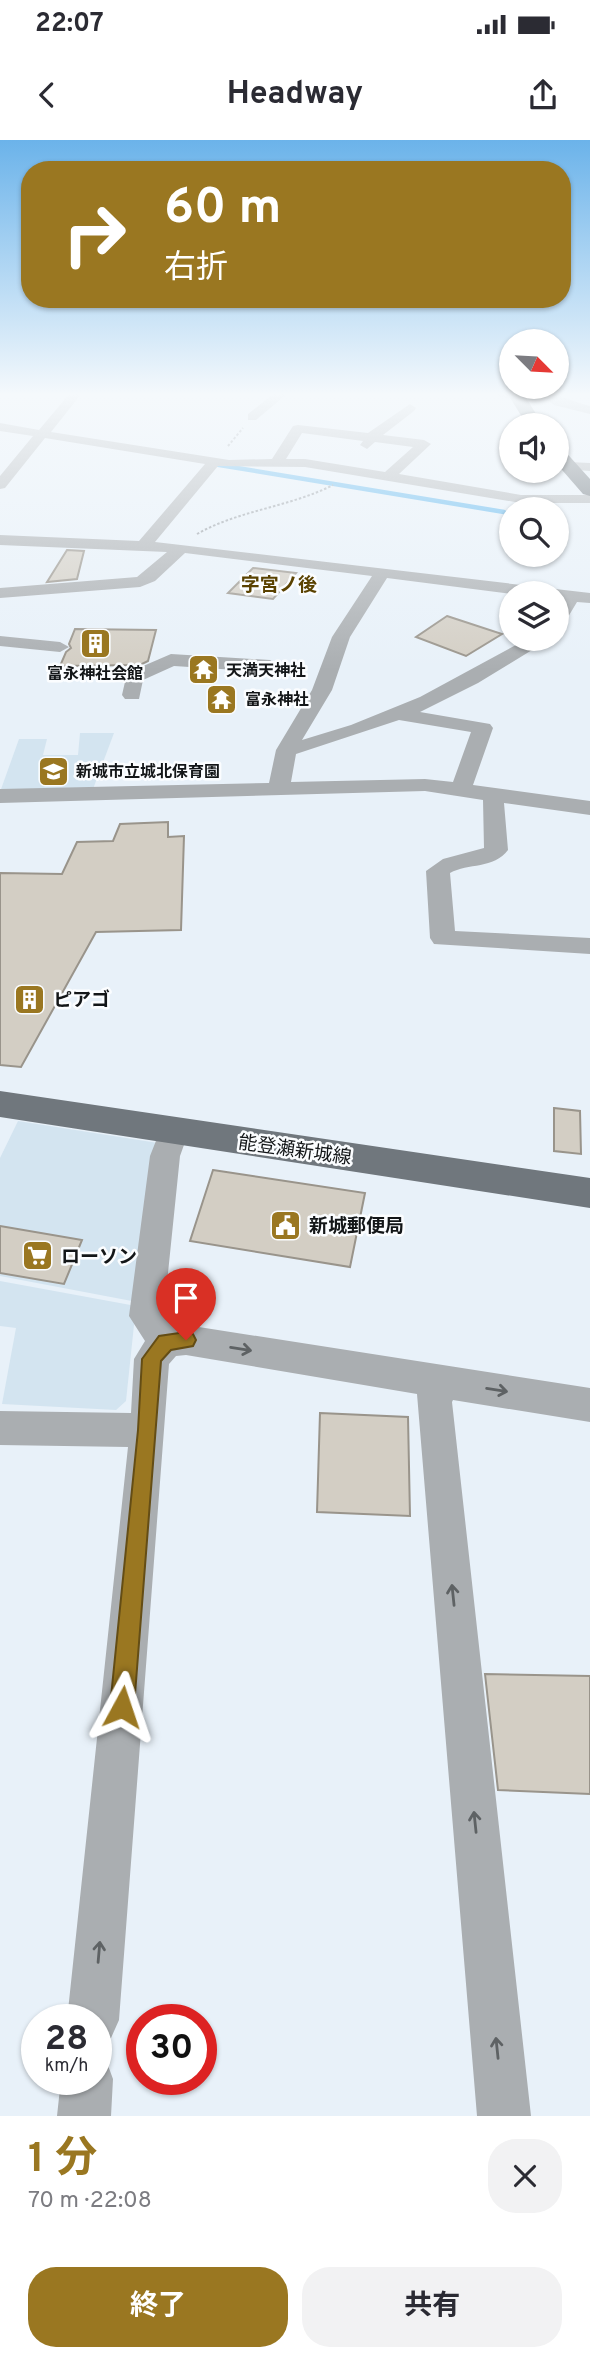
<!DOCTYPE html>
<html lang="ja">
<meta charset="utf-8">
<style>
body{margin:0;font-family:Overpass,"Noto Sans JP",sans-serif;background:#f2f2f3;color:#2b2b33;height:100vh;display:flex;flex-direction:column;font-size:26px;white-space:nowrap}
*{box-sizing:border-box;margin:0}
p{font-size:23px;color:#7c7c81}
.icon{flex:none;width:38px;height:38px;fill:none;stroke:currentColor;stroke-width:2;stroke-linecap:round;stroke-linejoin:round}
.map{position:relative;height:1976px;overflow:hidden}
.panel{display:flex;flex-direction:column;background:#fff;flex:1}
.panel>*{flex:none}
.hud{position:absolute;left:21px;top:21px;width:550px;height:147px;border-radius:28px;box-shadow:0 2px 5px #0004;background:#9a7721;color:#fff;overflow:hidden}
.needle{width:46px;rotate:114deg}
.fabs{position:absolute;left:499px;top:189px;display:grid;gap:14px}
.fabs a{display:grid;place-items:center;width:70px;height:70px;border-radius:50%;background:#fff;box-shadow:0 2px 5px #0004;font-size:35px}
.speed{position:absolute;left:21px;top:1864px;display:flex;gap:14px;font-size:35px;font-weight:700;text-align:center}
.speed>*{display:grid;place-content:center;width:91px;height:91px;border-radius:50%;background:#fff;box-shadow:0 2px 5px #0004;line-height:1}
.speed small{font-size:18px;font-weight:400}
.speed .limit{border:10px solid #d22;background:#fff;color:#111}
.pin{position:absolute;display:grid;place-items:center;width:60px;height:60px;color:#fff;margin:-72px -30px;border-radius:50% 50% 50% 0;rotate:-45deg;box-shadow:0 0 7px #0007}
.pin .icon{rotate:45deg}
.me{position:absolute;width:77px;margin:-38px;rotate:5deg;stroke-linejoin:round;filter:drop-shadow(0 0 5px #0008)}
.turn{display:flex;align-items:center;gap:24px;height:147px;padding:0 28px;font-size:32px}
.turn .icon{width:91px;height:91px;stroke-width:2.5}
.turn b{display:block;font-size:49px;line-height:60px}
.round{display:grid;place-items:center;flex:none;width:74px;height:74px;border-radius:28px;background:#f2f2f3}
.overview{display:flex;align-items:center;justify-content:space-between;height:119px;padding:0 28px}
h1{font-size:42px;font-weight:700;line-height:52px;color:#9a7721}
.button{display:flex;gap:14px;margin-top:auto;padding:14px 28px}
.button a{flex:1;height:80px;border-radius:28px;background:#9a7721;color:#fff;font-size:28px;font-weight:700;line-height:80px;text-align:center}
.button a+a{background:#f2f2f3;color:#2b2b33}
.status{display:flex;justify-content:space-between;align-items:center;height:49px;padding:0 35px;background:#fff;direction:ltr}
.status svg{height:19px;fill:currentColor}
header{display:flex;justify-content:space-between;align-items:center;height:91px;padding:0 28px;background:#fff;font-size:32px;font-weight:700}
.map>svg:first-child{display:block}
.built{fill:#d3e4f0}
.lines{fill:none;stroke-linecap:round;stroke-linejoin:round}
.stream{stroke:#51b1ed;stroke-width:4.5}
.building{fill:#d3cec4;stroke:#99948b;stroke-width:2}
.path{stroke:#949aa0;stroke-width:2;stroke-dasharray:2.5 2;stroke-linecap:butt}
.minor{fill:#aaaeb1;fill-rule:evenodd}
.major{fill:#70777d;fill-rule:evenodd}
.highway{fill:#5b646a;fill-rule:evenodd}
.oneway{stroke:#5e6264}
.route{fill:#9a7721;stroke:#644d15;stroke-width:2}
.labels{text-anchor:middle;stroke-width:5;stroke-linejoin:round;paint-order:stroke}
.far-poi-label{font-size:16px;font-weight:bold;fill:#131618;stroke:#fbfdff;text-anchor:start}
.far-quarter-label{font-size:19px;font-weight:bold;fill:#5a4201;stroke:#fbfdff}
.poi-label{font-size:19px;font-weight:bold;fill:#131618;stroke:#fbfdff;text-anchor:start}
.street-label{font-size:19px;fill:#131618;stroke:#fbfdff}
</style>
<div class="status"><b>22:07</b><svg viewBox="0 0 49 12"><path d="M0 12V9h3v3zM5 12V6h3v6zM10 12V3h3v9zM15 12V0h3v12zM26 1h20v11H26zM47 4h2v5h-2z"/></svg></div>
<header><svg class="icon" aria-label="back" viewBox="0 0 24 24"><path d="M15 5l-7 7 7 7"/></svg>Headway<svg class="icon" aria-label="share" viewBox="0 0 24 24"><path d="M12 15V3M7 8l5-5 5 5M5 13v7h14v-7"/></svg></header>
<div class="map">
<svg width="590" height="1976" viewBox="0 0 590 1976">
<rect width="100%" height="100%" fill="#e8f1f9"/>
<path class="built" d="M80,593H114L93,649L0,652L19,599H47L43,615H78Z
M18,981L158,1003L137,1162L0,1136V1018Z
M0,1141L136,1166L126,1261L116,1270L2,1264L16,1188L0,1186Z"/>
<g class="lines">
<path class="stream" d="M213,324L504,372"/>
</g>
<path class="building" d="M67,410L84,411L77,439L47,442Z
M253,428L296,433L273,459L228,453Z
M447,476L502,494L466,516L416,497Z
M75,489L156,490L148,521L140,525L60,526L66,512L71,508L69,504Z
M168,682V697L184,696L181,790L96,792L21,927L0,925V733L62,734L77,702L113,701L120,684Z
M554,968L580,971L581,1014L554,1011Z
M213,1030L365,1053L350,1127L190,1101Z
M0,1086L82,1100L64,1144L0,1133Z
M320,1273L408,1277L410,1376L317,1372Z
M485,1534L590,1536V1654L498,1650Z"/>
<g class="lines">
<path class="path" d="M228,306L243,288
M197,394C239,370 290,367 333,345"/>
<path class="minor" d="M70,253H82L51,292L229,320L272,319L293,286L298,285L368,293L410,264L416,268L414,271L383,295L424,300L431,304L399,334L521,355H590V363H521L305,327L218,326L155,402L590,453V463L577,462L562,487L556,488V468L561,460H556V453L511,454L387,438L350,497L332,550L302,600L351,585L420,557L527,499H550L478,543L420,572L490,584L493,588L473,645L590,661V675L504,663L508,710C494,729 468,723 450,733L455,791L590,798V814L434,804L430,798L426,731L443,719L484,708L483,660L425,651L0,663V649L269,643L276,610L312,550L332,497L372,436L185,413L155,441L140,447L0,458V448L137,437L167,412L0,405V395L139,401L205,324L45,298L5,348L0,349V336L33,296L0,291V283L39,290ZM302,293L363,301L360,305L367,309L375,302L413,307L385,332L305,319H286ZM399,580L471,592L453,642L425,639L291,642L296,614Z
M275,253H288L256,280H248V274Z
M483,253H519L523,256L517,260Z
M539,253C556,253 573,262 590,266V274L554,265Z
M569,322L590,323V331L564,329L562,326Z
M0,496L60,502L69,507L60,512L0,506Z
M171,514L270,520L279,526L270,532L174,526L143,540L139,559H125L122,555L127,533Z
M174,980L185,983L189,991L180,1016L164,1172L174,1186L186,1185L590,1248V1282L453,1260L452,1262L531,1976H477L417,1254L186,1215L176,1216L169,1224L119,1880L111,1898L96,1904V1880H67L128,1307L0,1305V1271L131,1273L134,1219L145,1201L129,1176L150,1016L163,983Z
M96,1916L106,1920L113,1939L111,1976H57L61,1939H96Z"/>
<path class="major" d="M0,951L590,1038V1068L0,977Z"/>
<path class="highway" d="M507,253H523L543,285H527Z
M556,307L562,308L590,339V356L583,354L556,323Z"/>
</g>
<defs><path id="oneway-shaft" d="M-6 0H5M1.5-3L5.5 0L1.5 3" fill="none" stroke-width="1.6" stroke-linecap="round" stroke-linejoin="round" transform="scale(1.75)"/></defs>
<g class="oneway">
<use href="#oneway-shaft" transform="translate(241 1209) rotate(9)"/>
<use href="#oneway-shaft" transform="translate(497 1250) rotate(9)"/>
<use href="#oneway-shaft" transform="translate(453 1455) rotate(-96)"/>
<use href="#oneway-shaft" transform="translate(475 1682) rotate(-96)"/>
<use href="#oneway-shaft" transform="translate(99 1812) rotate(-85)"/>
<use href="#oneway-shaft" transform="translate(497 1908) rotate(-96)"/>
</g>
<linearGradient id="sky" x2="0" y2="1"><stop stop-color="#6bb3ea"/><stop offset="0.48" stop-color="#f5f9fc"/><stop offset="1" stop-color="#f5f9fc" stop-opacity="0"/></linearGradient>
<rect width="590" height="530" fill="url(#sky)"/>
<path class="route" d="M186,1192L193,1194L196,1200L193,1206L171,1210L161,1221L134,1567L130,1575L122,1579L114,1575L110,1567L138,1290L142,1219L159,1196Z"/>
<defs>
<symbol id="building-square" viewBox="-11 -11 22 22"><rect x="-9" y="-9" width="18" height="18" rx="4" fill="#9a7721" stroke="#fbfdff"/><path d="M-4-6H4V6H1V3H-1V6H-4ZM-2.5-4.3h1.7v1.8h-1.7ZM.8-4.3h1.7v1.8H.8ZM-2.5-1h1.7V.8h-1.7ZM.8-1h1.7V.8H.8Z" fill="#fff"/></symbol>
<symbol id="temple-square" viewBox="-11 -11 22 22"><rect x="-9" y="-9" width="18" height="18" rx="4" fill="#9a7721" stroke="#fbfdff"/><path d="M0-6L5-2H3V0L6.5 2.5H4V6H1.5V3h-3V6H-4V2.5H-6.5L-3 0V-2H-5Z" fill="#fff"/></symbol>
<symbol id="school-square" viewBox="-11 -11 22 22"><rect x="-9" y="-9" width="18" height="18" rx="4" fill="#9a7721" stroke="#fbfdff"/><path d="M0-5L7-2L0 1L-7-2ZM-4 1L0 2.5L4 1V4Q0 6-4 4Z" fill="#fff"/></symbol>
<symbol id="civic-square" viewBox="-11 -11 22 22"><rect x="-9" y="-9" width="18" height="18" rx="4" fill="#9a7721" stroke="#fbfdff"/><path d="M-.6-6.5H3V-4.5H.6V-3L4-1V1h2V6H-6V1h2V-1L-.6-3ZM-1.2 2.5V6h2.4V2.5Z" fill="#fff"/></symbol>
<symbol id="supermarket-square" viewBox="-11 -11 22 22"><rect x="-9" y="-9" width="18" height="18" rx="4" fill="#9a7721" stroke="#fbfdff"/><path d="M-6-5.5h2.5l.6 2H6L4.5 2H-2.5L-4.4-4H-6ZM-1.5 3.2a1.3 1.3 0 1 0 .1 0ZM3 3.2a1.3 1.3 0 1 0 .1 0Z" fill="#fff"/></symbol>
</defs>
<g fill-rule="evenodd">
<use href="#building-square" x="78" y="486" width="35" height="35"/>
<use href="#temple-square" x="186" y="512" width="35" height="35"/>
<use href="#temple-square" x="204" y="542" width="35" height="35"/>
<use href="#school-square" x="36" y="614" width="35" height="35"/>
<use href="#building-square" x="12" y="842" width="35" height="35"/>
<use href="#civic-square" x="268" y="1068" width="35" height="35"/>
<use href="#supermarket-square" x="20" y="1098" width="35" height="35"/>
</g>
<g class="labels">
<g class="far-poi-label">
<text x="226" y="536">天満天神社</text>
<text x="95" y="539" text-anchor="middle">富永神社会館</text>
<text x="245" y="565">富永神社</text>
<text x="76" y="637">新城市立城北保育園</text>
</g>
<g class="far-quarter-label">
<text x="279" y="451">字宮ノ後</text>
</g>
<g class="poi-label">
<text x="53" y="866">ピアゴ</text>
<text x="309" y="1092">新城郵便局</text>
<text x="61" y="1123">ローソン</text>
</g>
<g class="street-label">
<text transform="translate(295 1009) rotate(8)" y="7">能登瀬新城線</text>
</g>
</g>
</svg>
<div class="fabs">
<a><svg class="needle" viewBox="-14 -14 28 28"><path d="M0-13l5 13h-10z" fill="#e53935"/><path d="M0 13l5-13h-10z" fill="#7c7c81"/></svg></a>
<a><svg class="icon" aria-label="sound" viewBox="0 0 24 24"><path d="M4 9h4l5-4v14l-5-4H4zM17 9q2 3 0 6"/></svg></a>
<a><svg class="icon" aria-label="search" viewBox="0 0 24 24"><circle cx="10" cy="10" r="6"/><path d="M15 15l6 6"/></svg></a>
<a><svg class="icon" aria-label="layers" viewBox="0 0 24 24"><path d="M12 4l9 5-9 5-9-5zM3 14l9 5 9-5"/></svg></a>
</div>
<div class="speed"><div>28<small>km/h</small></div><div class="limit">30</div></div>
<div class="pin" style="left:186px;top:1200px;background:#d93025"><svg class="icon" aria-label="arrive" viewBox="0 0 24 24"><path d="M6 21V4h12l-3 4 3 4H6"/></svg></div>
<svg class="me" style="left:122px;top:1567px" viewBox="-20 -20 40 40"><path d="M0-17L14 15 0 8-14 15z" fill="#9a7721" stroke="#fff" stroke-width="4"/></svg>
<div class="hud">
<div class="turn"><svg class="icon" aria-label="right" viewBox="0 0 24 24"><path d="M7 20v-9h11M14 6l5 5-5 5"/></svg><div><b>60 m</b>右折</div></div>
</div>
</div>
<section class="panel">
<div class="overview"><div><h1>1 分</h1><p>70 m · 22:08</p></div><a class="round"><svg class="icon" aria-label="close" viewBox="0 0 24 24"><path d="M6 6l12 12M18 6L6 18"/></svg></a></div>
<div class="button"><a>終了</a><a>共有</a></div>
</section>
